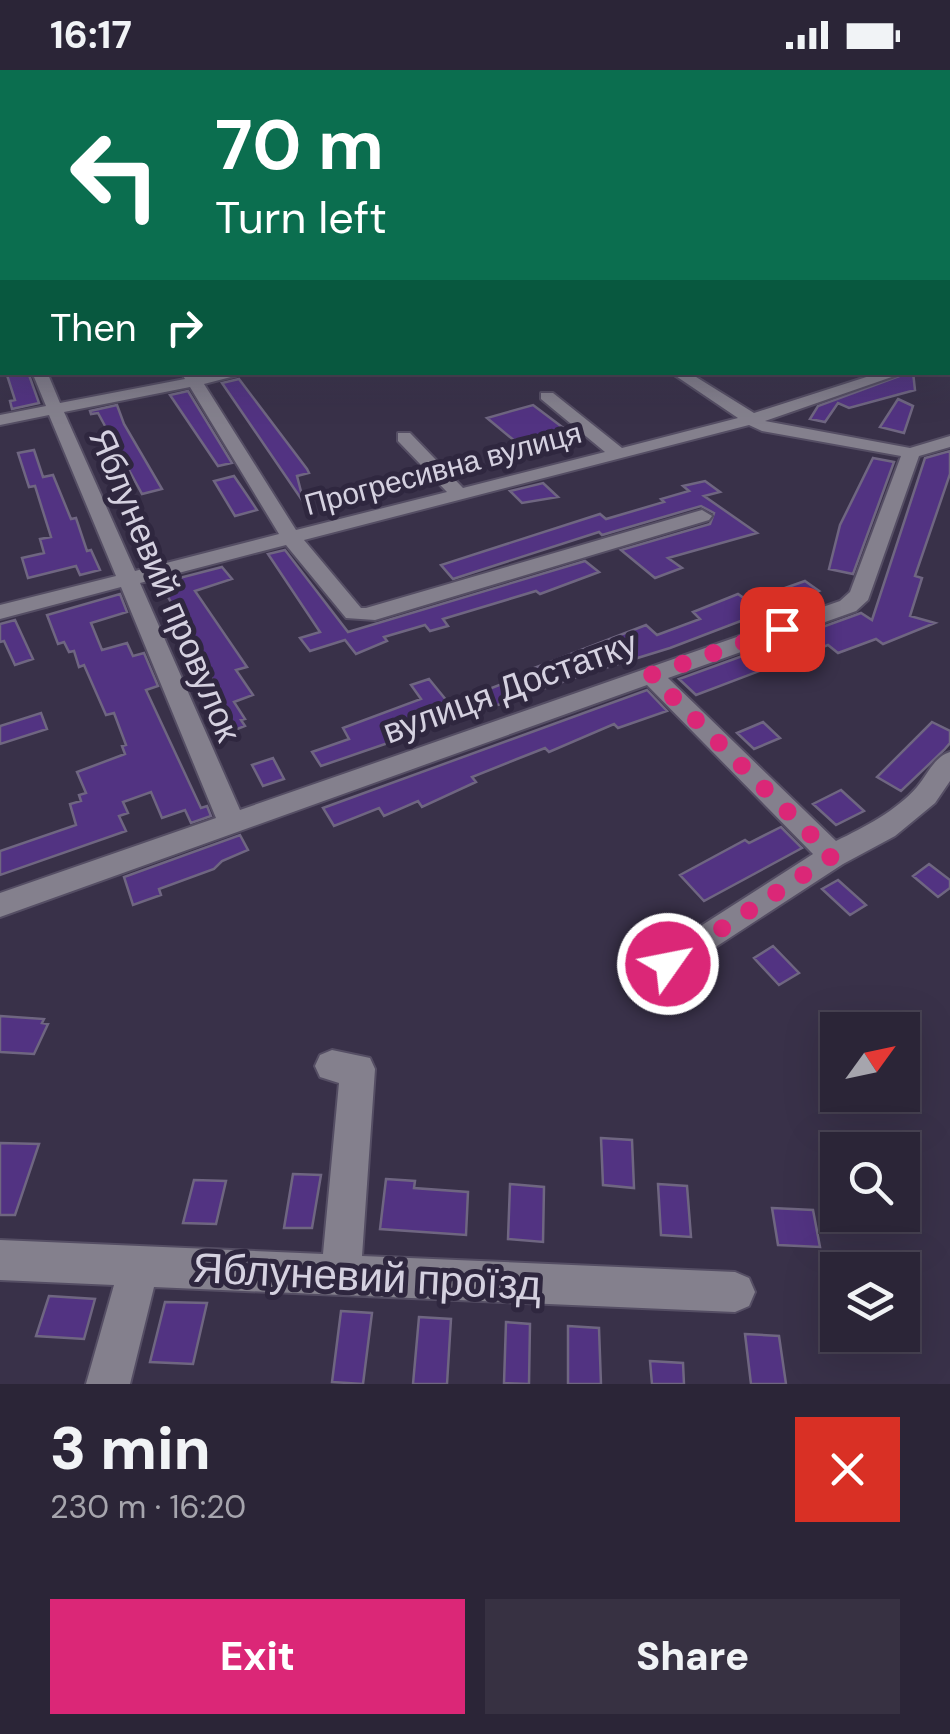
<!DOCTYPE html>
<meta charset="utf-8">
<style>
body{margin:0;font-family:"DM Sans",sans-serif;background:#373142;color:#f1f3f6;height:100vh;display:flex;flex-direction:column;font-size:38px;white-space:nowrap}
*{box-sizing:border-box;margin:0}
p{font-size:32px;color:#a6a5ad}
.icon{flex:none;width:55px;height:55px;fill:none;stroke:currentColor;stroke-width:2;stroke-linecap:round;stroke-linejoin:round}
.map{position:relative;height:1314px;overflow:hidden}
.sheet{display:flex;flex-direction:column;background:#2b2537;flex:1}
.sheet>*{flex:none}
.hud{position:absolute;left:0px;top:0px;width:950px;height:305px;box-shadow:0 10px 40px #0002,0 0 0 2px #474252;background:#0b6e4f;color:#fff;overflow:hidden}
.needle{width:65px;rotate:57deg}
.controls{position:absolute;left:820px;top:942px;display:grid;gap:20px}
.controls a{display:grid;place-items:center;width:100px;height:100px;border-radius:0px;background:#2b2537;box-shadow:0 10px 40px #0002,0 0 0 2px #474252;font-size:50px}
.pin{position:absolute;display:grid;place-items:center;width:85px;height:85px;color:#fff;margin:-42px;border-radius:20px;box-shadow:0 5px 15px #0006}
.me{position:absolute;width:110px;margin:-55px;rotate:57deg;stroke-linejoin:round;filter:drop-shadow(0 0 8px #0008)}
.turn{display:flex;align-items:center;gap:35px;height:210px;padding:0 50px;font-size:45px}
.turn .icon{width:130px;height:130px;stroke-width:2.5}
.turn b{display:block;font-size:70px;line-height:85px}
.then{display:flex;align-items:center;height:95px;padding:0 50px;background:#0003;gap:20px;font-size:38px}
.round{display:grid;place-items:center;flex:none;width:105px;height:105px;border-radius:0px;background:#373142}
.head{display:flex;align-items:center;justify-content:space-between;height:170px;padding:0 50px}
h1{font-size:60px;font-weight:800;line-height:75px}
.cta{display:flex;gap:20px;margin-top:auto;padding:20px 50px}
.cta a{flex:1;height:115px;border-radius:0px;background:#db2777;color:#fff;font-size:40px;font-weight:800;line-height:115px;text-align:center}
.cta a+a{background:#373142;color:#f1f3f6}
.status{display:flex;justify-content:space-between;align-items:center;height:70px;padding:0 50px;background:#2b2537;direction:ltr}
.status svg{height:28px;fill:currentColor}
.map>svg:first-child{display:block}
.building{fill:#523382;stroke:#6f6681;stroke-width:2.5}
.lines{fill:none;stroke-linecap:round;stroke-linejoin:round}
.minor-casing{stroke:#554e64;stroke-width:4}
.minor{fill:#84808d;fill-rule:evenodd}
.route{stroke:#db2777;stroke-width:18;stroke-dasharray:0 32.4}
.labels{text-anchor:middle;stroke-width:10;stroke-linejoin:round;paint-order:stroke}
.far-street-label{font-size:30px;fill:#d5d1e0;stroke:#2f273f}
.street-label{font-size:35px;fill:#d5d1e0;stroke:#2f273f}
.near-street-label{font-size:42px;fill:#d5d1e0;stroke:#2f273f}
</style>
<div class="status"><b>16:17</b><svg viewBox="0 0 49 12"><path d="M0 12V9h3v3zM5 12V6h3v6zM10 12V3h3v9zM15 12V0h3v12zM26 1h20v11H26zM47 4h2v5h-2z"/></svg></div>
<div class="map">
<svg width="950" height="1314" viewBox="0 0 950 1314">
<rect width="100%" height="100%" fill="#393149"/>
<path class="building" d="M6,302H28L39,333L12,339L10,331L15,330Z
M910,302H913L915,320L849,338L838,333L825,352L810,349L818,336Z
M239,309L307,399L309,403L297,406L304,433L222,313Z
M188,321L232,393L218,396L170,325Z
M898,329L913,336L904,363L880,357Z
M117,335L124,354L162,419L142,424L98,343L91,344L90,341Z
M533,335L578,369L528,382L487,348Z
M34,380L43,407L53,405L71,449L76,448L87,481L91,480L100,500L80,505L76,496L28,508L22,488L44,483L40,469L51,467L35,416L29,417L18,383Z
M950,381V404L915,506L922,508L910,546L935,553L883,574L876,569L838,583L828,575L696,625L679,609L861,543L872,550L925,388Z
M873,388L894,392L853,504L829,499L840,455Z
M234,406L247,425L257,440L235,446L214,411Z
M705,411L720,422L704,426L757,463L668,488L682,498L655,508L621,480L710,454L714,443L701,436L602,465L599,462L453,509L441,495L600,444L606,449L664,432L661,429L689,421L683,416Z
M543,413L558,427L522,433L510,421Z
M285,480L348,562L585,491L599,502L540,524L536,521L443,549L448,556L430,561L425,555L384,567L387,571L356,584L345,570L310,581L300,568L320,562L268,484Z
M222,497L232,509L195,521L247,597L236,600L253,625L234,632L245,649L241,650L245,656L230,662L205,614L213,612L206,593L160,513Z
M805,511L819,521L670,578L579,606L478,642L464,625L482,618L484,621L528,604L526,601L646,555L657,565L700,549L693,542L738,524L748,531Z
M120,524L127,542L91,553L102,580L127,573L133,586L144,583L158,616L146,620L201,738L207,736L211,746L191,753L185,740L162,748L151,722L123,732L128,743L119,746L126,761L0,805V781L76,755L70,734L81,731L79,725L86,723L77,702L125,684L122,676L126,675L114,643L106,645L84,595L79,597L74,581L69,582L64,572L58,574L47,545Z
M15,550L33,589L15,595L4,571L0,572V554Z
M429,609L451,636L412,650L420,662L321,696L312,682L349,669L343,658L421,629L411,615Z
M647,620L667,641L618,658L614,654L549,682L545,678L517,689L472,707L476,712L422,737L418,731L384,746L379,738L334,756L323,738Z
M41,643L47,659L0,674V656Z
M763,652L780,668L754,679L737,663Z
M932,652L950,661V673L944,680L901,721L877,707Z
M273,688L284,709L263,716L252,695Z
M841,720L864,741L836,755L813,734Z
M781,757L802,778L704,831L680,805L745,770L749,773Z
M240,765L248,780L222,791L214,799L159,819L161,825L133,835L124,807Z
M929,794L950,810V818L938,827L913,806Z
M838,810L866,835L850,845L822,819Z
M773,876L799,903L779,915L754,888Z
M0,946L44,949L42,953L48,954L34,984L0,982Z
M601,1068L632,1070L634,1118L603,1115Z
M0,1073L39,1074L15,1145H0Z
M293,1104L321,1105L312,1158H284Z
M386,1109L415,1111L414,1118L468,1122L466,1165L380,1159Z
M194,1110L226,1111L216,1154L183,1153Z
M510,1114L544,1117L543,1172L508,1169Z
M658,1114L687,1116L691,1167L661,1165Z
M772,1138L813,1140L820,1177L778,1175Z
M49,1226L95,1229L84,1269L36,1266Z
M165,1232L207,1233L193,1294L150,1292Z
M341,1241L372,1243L363,1314L332,1312Z
M419,1247L451,1249L447,1314H413Z
M506,1252L530,1254L529,1314L504,1313Z
M568,1256L599,1258L601,1314H568Z
M745,1264L779,1266L786,1314H751Z
M650,1291L683,1293L684,1314H652Z"/>
<g class="lines">
<defs>
<path id="minor" d="M948,151H950V156H948Z
M0,173L2,174V180L0,181Z
M948,181L950,182V190L948,189Z
M0,199L2,200V214L0,213Z
M0,229H2V237H0Z
M948,235H950V244L948,243Z
M32,302H47L60,333L185,309L181,302H196L198,306L250,302L204,314L296,460L447,422L398,371V363H410L463,418L605,382L541,329V323H553L622,378L738,348L670,302H688L754,343L882,302H906L765,351L910,378L950,366V377L919,386L868,530L856,541L668,608L836,771C865,757 896,741 917,717C928,704 934,687 950,682V711L935,733L895,766L843,794L668,908L657,904L652,894L657,884L813,784L647,615L0,847V823L216,748L121,517L0,549V535L116,506L49,345L0,355V345L46,336ZM190,317L279,464L135,501L64,342ZM749,355L762,361L901,386L850,522L840,531L240,740L140,513L286,475L346,548L375,550L709,450L712,446L702,440L695,442L366,538H361L304,470Z
M332,980L370,988L375,999L362,1186L735,1202L749,1208L755,1222L749,1236L735,1242L154,1217L130,1314H86L114,1215L0,1210V1170L323,1184L339,1013L320,1007L315,996L320,985Z"/>
</defs>
<use href="#minor" class="minor-casing"/>
<use href="#minor" class="minor"/>
</g>
<linearGradient id="sky" x2="0" y2="1"><stop stop-color="#1f1b28"/><stop offset="0.45" stop-color="#4e4e6a"/><stop offset="1" stop-color="#4e4e6a" stop-opacity="0"/></linearGradient>
<rect width="950" height="335" fill="url(#sky)"/>
<g class="lines">
<path class="route" d="M668,894L832,786L651,605L782,559"/>
</g>
<g class="labels">
<g class="far-street-label">
<text transform="translate(443 399) rotate(-15)" y="10">Прогресивна вулиця</text>
</g>
<g class="street-label">
<text transform="translate(165 515) rotate(67)" y="12">Яблуневий провулок</text>
<text transform="translate(510 617) rotate(-20)" y="12">вулиця Достатку</text>
</g>
<g class="near-street-label">
<text transform="translate(367 1206) rotate(3)" y="15">Яблуневий проїзд</text>
</g>
</g>
</svg>
<div class="controls">
<a><svg class="needle" viewBox="-14 -14 28 28"><path d="M0-13l5 13h-10z" fill="#e53935"/><path d="M0 13l5-13h-10z" fill="#a6a5ad"/></svg></a>
<a><svg class="icon" aria-label="search" viewBox="0 0 24 24"><circle cx="10" cy="10" r="6"/><path d="M15 15l6 6"/></svg></a>
<a><svg class="icon" aria-label="layers" viewBox="0 0 24 24"><path d="M12 4l9 5-9 5-9-5zM3 14l9 5 9-5"/></svg></a>
</div>
<div class="pin" style="left:782px;top:559px;background:#d93025"><svg class="icon" aria-label="arrive" viewBox="0 0 24 24"><path d="M6 21V4h12l-3 4 3 4H6"/></svg></div>
<svg class="me" style="left:668px;top:894px" viewBox="-20 -20 40 40"><circle r="17" fill="#db2777" stroke="#fff" stroke-width="3"/><path d="M0-11L8 9 0 5-8 9z" fill="#fff"/></svg>
<div class="hud">
<div class="turn"><svg class="icon" aria-label="left" viewBox="0 0 24 24"><path d="M17 20v-9H6M10 6l-5 5 5 5"/></svg><div><b>70 m</b>Turn left</div></div>
<div class="then">Then<svg class="icon" aria-label="right" viewBox="0 0 24 24"><path d="M7 20v-9h11M14 6l5 5-5 5"/></svg></div>
</div>
</div>
<section class="sheet">
<div class="head"><div><h1>3 min</h1><p>230 m · 16:20</p></div><a class="round" style="background:#d93025;color:#fff"><svg class="icon" aria-label="close" viewBox="0 0 24 24"><path d="M6 6l12 12M18 6L6 18"/></svg></a></div>
<div class="cta"><a>Exit</a><a>Share</a></div>
</section>
